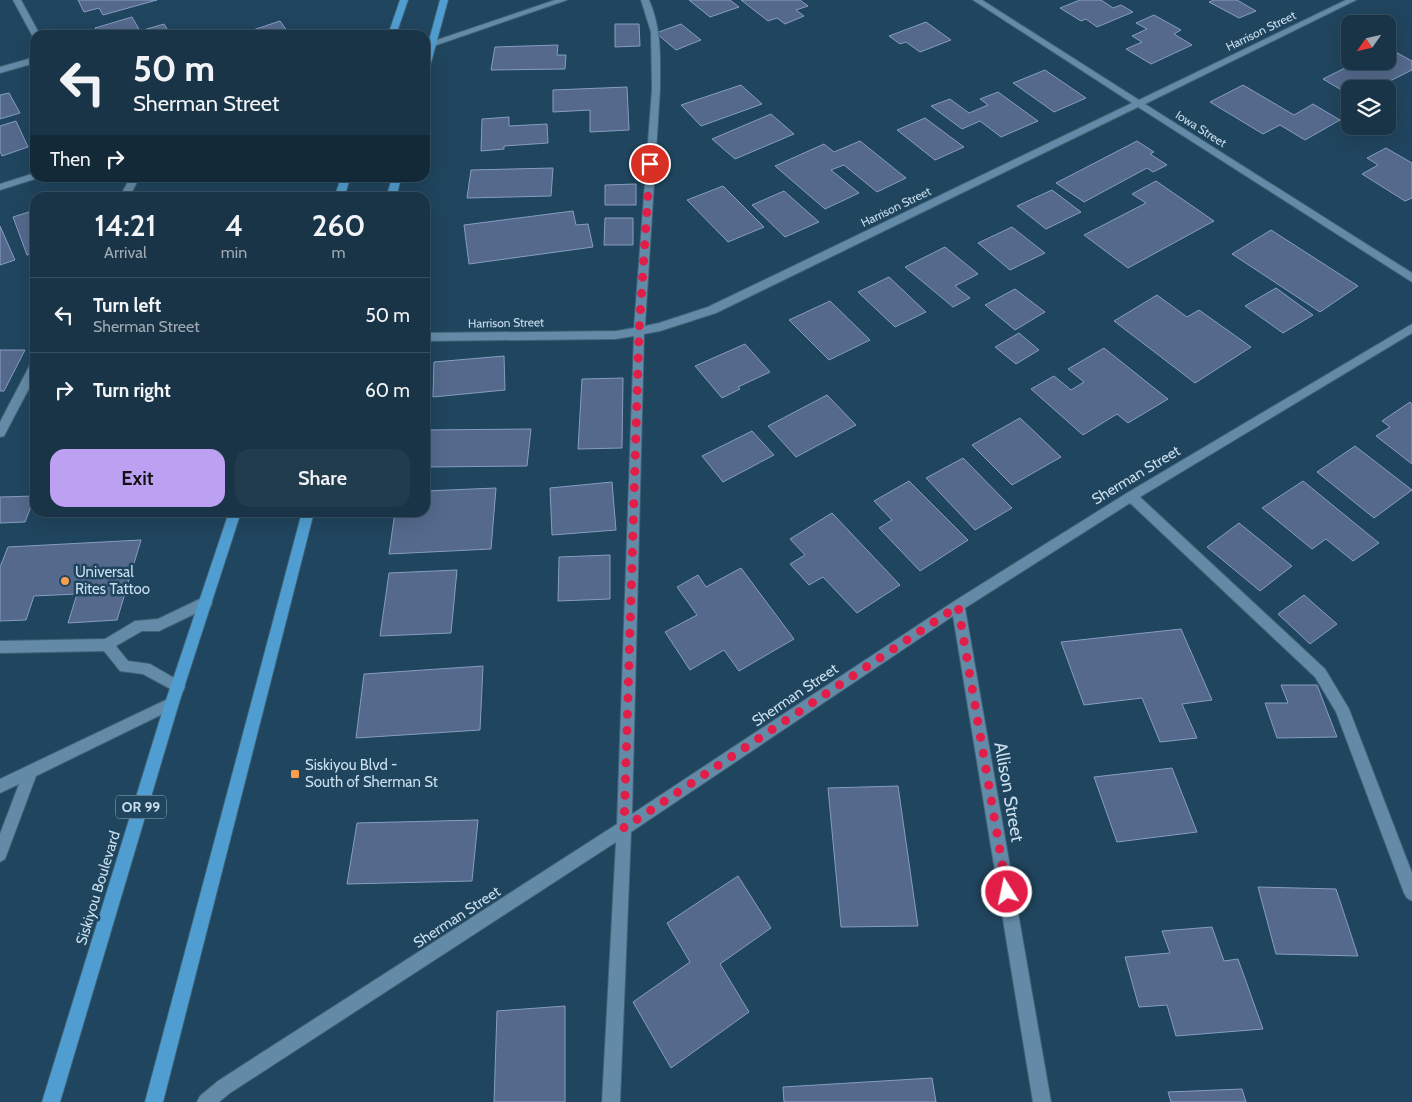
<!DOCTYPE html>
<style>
body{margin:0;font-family:Cabin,sans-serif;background:#213c4d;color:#f1f3f6;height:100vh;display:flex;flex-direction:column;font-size:19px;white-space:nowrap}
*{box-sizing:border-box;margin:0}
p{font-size:16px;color:#9faab3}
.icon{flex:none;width:28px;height:28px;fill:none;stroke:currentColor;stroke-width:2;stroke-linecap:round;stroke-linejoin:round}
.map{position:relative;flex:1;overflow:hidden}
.sheet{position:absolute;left:30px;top:192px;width:400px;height:325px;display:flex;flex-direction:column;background:#183446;border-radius:15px;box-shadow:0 5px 20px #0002,0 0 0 1px #364f5f}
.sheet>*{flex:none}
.hud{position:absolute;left:30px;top:30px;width:400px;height:152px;border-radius:15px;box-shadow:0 5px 20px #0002,0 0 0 1px #364f5f;background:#183446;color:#f1f3f6;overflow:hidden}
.needle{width:32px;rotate:236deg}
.tools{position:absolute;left:1341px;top:15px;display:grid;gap:10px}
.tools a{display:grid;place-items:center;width:55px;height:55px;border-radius:10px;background:#183446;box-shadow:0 5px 20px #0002,0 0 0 1px #364f5f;font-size:25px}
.pin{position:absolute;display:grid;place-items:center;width:42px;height:42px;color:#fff;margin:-21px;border:2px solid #fff;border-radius:50%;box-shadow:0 1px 5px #0007}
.me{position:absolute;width:55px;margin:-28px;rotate:350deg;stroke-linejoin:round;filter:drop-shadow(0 0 4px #0008)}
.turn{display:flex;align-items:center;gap:18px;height:105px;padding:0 20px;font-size:22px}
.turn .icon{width:65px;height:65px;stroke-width:2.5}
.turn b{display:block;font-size:35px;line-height:42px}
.then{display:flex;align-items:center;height:48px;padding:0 20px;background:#0003;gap:10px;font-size:19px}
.eta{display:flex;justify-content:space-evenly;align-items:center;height:85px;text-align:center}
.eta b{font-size:30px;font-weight:600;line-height:35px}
.button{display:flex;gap:10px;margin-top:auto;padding:10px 20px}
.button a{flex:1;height:58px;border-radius:15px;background:#bca0f2;color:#111;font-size:20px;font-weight:600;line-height:58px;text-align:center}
.button a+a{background:#213c4d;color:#f1f3f6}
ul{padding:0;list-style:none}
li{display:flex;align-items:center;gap:15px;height:75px;padding:0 20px;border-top:1px solid #364f5f}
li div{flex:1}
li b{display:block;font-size:19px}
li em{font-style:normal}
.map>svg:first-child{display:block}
.building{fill:#54698c;stroke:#869dc2}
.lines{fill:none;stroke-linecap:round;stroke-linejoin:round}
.minor-casing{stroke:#3f6176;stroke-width:2}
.major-casing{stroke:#3f6176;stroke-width:2}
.minor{fill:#638aa6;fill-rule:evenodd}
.major{fill:#509ed1;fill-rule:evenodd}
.route{stroke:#e11d48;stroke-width:9;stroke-dasharray:0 16.2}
.poi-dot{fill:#f99f4d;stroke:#20455e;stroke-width:2}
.labels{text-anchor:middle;stroke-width:5;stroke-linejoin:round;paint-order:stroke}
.far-street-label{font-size:12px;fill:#cadfee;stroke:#20455e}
.shield{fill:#20455e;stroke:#97b1c3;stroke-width:1}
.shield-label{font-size:14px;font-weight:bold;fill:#cadfee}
.street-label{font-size:15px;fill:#cadfee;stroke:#20455e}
.poi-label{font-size:15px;fill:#cadfee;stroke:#20455e;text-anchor:start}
.near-street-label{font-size:18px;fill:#cadfee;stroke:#20455e}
</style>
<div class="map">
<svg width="1412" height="1102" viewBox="0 0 1412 1102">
<rect width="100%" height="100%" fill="#20455e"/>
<path class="building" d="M78,0H157L103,15L99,8L84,12Z
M689,0H730L739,7L710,17Z
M741,0H800L808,6L796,10L804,16L785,24L777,18L768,21Z
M1080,0H1101L1113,8L1121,5L1133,12L1097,27L1086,19L1081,21L1060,8Z
M1214,0H1237L1256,11L1239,18L1209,2Z
M1154,15L1181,30L1174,34L1192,45L1151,64L1126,49L1142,42L1132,36L1147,29L1136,23Z
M132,17L140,31L164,24L169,32L158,35H99L95,28Z
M280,21L290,35H257L253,30Z
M926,22L951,40L920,52L906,42L900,44L889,36Z
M615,24H639L640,46L615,47Z
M681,24L701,40L676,50L656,33Z
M558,45L557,55H566L565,69L491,70L495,47Z
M1388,48L1412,61V70L1374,89H1350V95L1323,79L1359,61H1388Z
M1045,70L1086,98L1054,112L1013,83Z
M741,85L762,104L701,126L681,105Z
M1243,85L1294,115L1313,104L1340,120L1305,140L1280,125L1263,134L1210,102Z
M627,87L629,130L590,132V110L553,112V90Z
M998,92L1038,121L1001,137L980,121L962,129L931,106L950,99L969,113L988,105L980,99Z
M9,93L20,113L0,119V95Z
M771,114L794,134L735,159L712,139Z
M509,117V126L547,124L548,143L504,146V149L481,151L482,119Z
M925,118L964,147L935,160L897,130Z
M16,121L28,147L2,156L0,151V126Z
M860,141L906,178L877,192L844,165L831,170L859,193L825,209L775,166L824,144L834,152Z
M1137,141L1154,152L1150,154L1167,165L1153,172L1147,168L1084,202L1056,183Z
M1386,148L1412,163V198L1405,201L1362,174L1378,165L1367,158Z
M553,168L551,196L467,198L471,170Z
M1156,181L1214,221L1128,268L1084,235L1146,203L1132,194Z
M636,184V205H605V185Z
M723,186L764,227L728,242L687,200Z
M1052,190L1081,212L1046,229L1017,206Z
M784,191L819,222L785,237L752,205Z
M35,210V253L27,255L13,217Z
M573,211L576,225L588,224L593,247L469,264L464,225Z
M605,218H633V245H604Z
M0,226L15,260L0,265Z
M1012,227L1045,253L1010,270L978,243Z
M1271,230L1358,286L1320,312L1232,254Z
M945,247L978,274L955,286L970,298L953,307L905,267Z
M889,277L926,312L895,327L858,292Z
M1276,288L1313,315L1283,333L1245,306Z
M1015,289L1045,312L1015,330L985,305Z
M1157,295L1187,317L1199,310L1251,347L1195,383L1114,321Z
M830,301L870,340L829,360L789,320Z
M1019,333L1039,350L1016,364L995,347Z
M745,344L770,372L738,387L740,389L722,398L695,366Z
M1104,348L1168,399L1128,423L1117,414L1083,435L1031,389L1054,376L1071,390L1084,382L1068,369Z
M0,350H25L4,391H0Z
M504,356L505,390L433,397L434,362Z
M623,378L622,448L578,449L582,379Z
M827,395L856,425L796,457L768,426Z
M1410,402L1412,404V464L1376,436L1390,427L1382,421Z
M1020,418L1061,457L1012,485L972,445Z
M531,429L527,466L425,467V430Z
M752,431L774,455L723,482L702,456Z
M1355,446L1412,490L1374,518L1317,472Z
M963,458L1012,508L975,530L926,478Z
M909,481L968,540L920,571L879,528L892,520L874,501Z
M1303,481L1379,543L1353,561L1326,539L1312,549L1262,508Z
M612,482L616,530L552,535L550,488Z
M496,488L491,549L389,554L395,512H425V491Z
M35,496L25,522L0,523V497Z
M832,513L900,585L857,613L823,577L809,585L790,564L805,555L790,539Z
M1239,523L1292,566L1260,591L1207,547Z
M141,540L117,620L68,623L77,594L34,596L26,620L0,621V567L8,547Z
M610,555V599L558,601L559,557Z
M741,568L794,639L739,671L724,650L690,670L665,632L697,615L677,587L698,575L706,587Z
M457,570L451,633L380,636L389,573Z
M1304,595L1337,624L1310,644L1278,614Z
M1181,629L1212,700L1182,704L1197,738L1160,742L1142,698L1084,705L1061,642Z
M483,666L480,730L356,738L364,674Z
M1281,685H1317L1337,737L1277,738L1265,703H1288Z
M1172,768L1197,832L1117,842L1094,777Z
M898,786L918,926L841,927L828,788Z
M478,820L472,881L347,884L357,823Z
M738,876L771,928L720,964L749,1012L671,1068L633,1002L690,962L667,923Z
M1258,887L1336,889L1358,956L1276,954Z
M1212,927L1224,961L1238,959L1263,1029L1176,1036L1167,1005L1139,1007L1125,957L1170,953L1162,931Z
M565,1006V1102H494L497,1011Z
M932,1078L936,1102H784L783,1087Z
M1242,1089L1246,1102H1171L1168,1092Z"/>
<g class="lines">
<defs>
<path id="minor" d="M13,0H21L40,35L33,37Z
M555,0H567L425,49V44Z
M641,0H649C662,29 660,58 660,89L645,326L659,323L708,307L1132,103L973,0H982L1139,100L1346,0H1356L1145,104L1412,273V282L1138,107L716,313L660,331L644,334L632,814L953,602L1127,493L1412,324V333L1140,497L1325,669L1349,709L1412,873V901L1407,898L1404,893L1336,712L1315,677L1130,503L965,608L1051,1102H1033L953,616L631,832L620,1102H602L616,842L230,1093L219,1102H197L200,1096L218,1081L617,824L634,336L616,339L425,341V333L616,331L634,328L652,89L651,32Z
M35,57V63L0,73V67Z
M35,173V178H38L0,190V184Z
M130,178H139L129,198H119Z
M35,362V377L4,436L0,437V422L31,363Z
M206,596L211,598L212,602L211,606L159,631H142L116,646L128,661L150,664L183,683L185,687L183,691L178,693L143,674L120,671L104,651L0,653V641L105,639L135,621L158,619Z
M172,697L177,699L179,703L177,707L36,776L5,859L0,862V834L19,784L0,793V779Z"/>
<path id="major" d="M400,0H408L396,35H388Z
M440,0H448L429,70L425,73V55Z
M341,178H350L344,198H334Z
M392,178H401L396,198H386Z
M229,512H241L179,703L60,1102H42L165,703Z
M302,512H314L163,1102H145Z"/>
</defs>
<use href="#minor" class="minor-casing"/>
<use href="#major" class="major-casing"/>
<use href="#minor" class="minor"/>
<use href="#major" class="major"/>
</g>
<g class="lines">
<path class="route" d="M650,164L639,332L624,828L958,606L1007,892"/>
</g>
<g class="poi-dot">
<circle cx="65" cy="581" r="5"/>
<rect x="290" y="769" width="10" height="10" rx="2.5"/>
</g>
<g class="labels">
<g class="far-street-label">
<text transform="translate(1261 31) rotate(-26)" y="4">Harrison Street</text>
<text transform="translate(1201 129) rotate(32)" y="4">Iowa Street</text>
<text transform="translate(896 207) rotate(-26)" y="4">Harrison Street</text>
<text transform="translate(506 323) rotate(-1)" y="4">Harrison Street</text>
</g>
<rect class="shield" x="116" y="795.5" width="50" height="23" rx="4"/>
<g class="shield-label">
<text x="141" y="812">OR 99</text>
</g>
<g class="street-label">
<text transform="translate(1136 475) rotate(-31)" y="5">Sherman Street</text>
<text transform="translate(795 695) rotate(-34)" y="5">Sherman Street</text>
<text transform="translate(98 888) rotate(-73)" y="5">Siskiyou Boulevard</text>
<text transform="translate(457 917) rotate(-33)" y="5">Sherman Street</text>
</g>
<g class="poi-label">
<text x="75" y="577">Universal<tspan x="75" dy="17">Rites Tattoo</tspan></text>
<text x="305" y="770">Siskiyou Blvd -<tspan x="305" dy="17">South of Sherman St</tspan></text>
</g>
<g class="near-street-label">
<text transform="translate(1009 792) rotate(80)" y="6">Allison Street</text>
</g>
</g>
</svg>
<div class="tools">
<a><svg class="needle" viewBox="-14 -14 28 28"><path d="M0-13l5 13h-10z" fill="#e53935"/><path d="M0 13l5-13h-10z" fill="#9faab3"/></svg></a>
<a><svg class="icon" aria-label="layers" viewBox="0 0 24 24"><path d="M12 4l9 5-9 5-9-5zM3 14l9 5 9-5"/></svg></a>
</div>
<div class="pin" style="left:650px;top:164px;background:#d93025"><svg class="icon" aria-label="arrive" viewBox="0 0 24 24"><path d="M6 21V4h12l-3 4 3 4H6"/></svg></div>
<svg class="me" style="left:1007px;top:892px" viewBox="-20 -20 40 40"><circle r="17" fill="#e11d48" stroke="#fff" stroke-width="3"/><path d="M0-11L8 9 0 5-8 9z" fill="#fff"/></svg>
<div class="hud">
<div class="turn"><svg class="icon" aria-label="left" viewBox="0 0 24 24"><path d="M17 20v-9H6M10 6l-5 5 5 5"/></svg><div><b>50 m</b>Sherman Street</div></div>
<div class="then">Then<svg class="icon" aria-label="right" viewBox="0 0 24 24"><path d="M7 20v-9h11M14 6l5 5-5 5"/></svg></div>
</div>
<section class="sheet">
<div class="eta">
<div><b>14:21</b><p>Arrival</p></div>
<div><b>4</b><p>min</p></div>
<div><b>260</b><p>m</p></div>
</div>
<ul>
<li><svg class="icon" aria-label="left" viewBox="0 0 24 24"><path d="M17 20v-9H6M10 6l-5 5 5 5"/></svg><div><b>Turn left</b><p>Sherman Street</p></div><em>50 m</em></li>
<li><svg class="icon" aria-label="right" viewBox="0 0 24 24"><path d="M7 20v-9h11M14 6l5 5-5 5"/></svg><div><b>Turn right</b></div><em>60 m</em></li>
</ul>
<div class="button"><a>Exit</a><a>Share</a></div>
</section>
</div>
